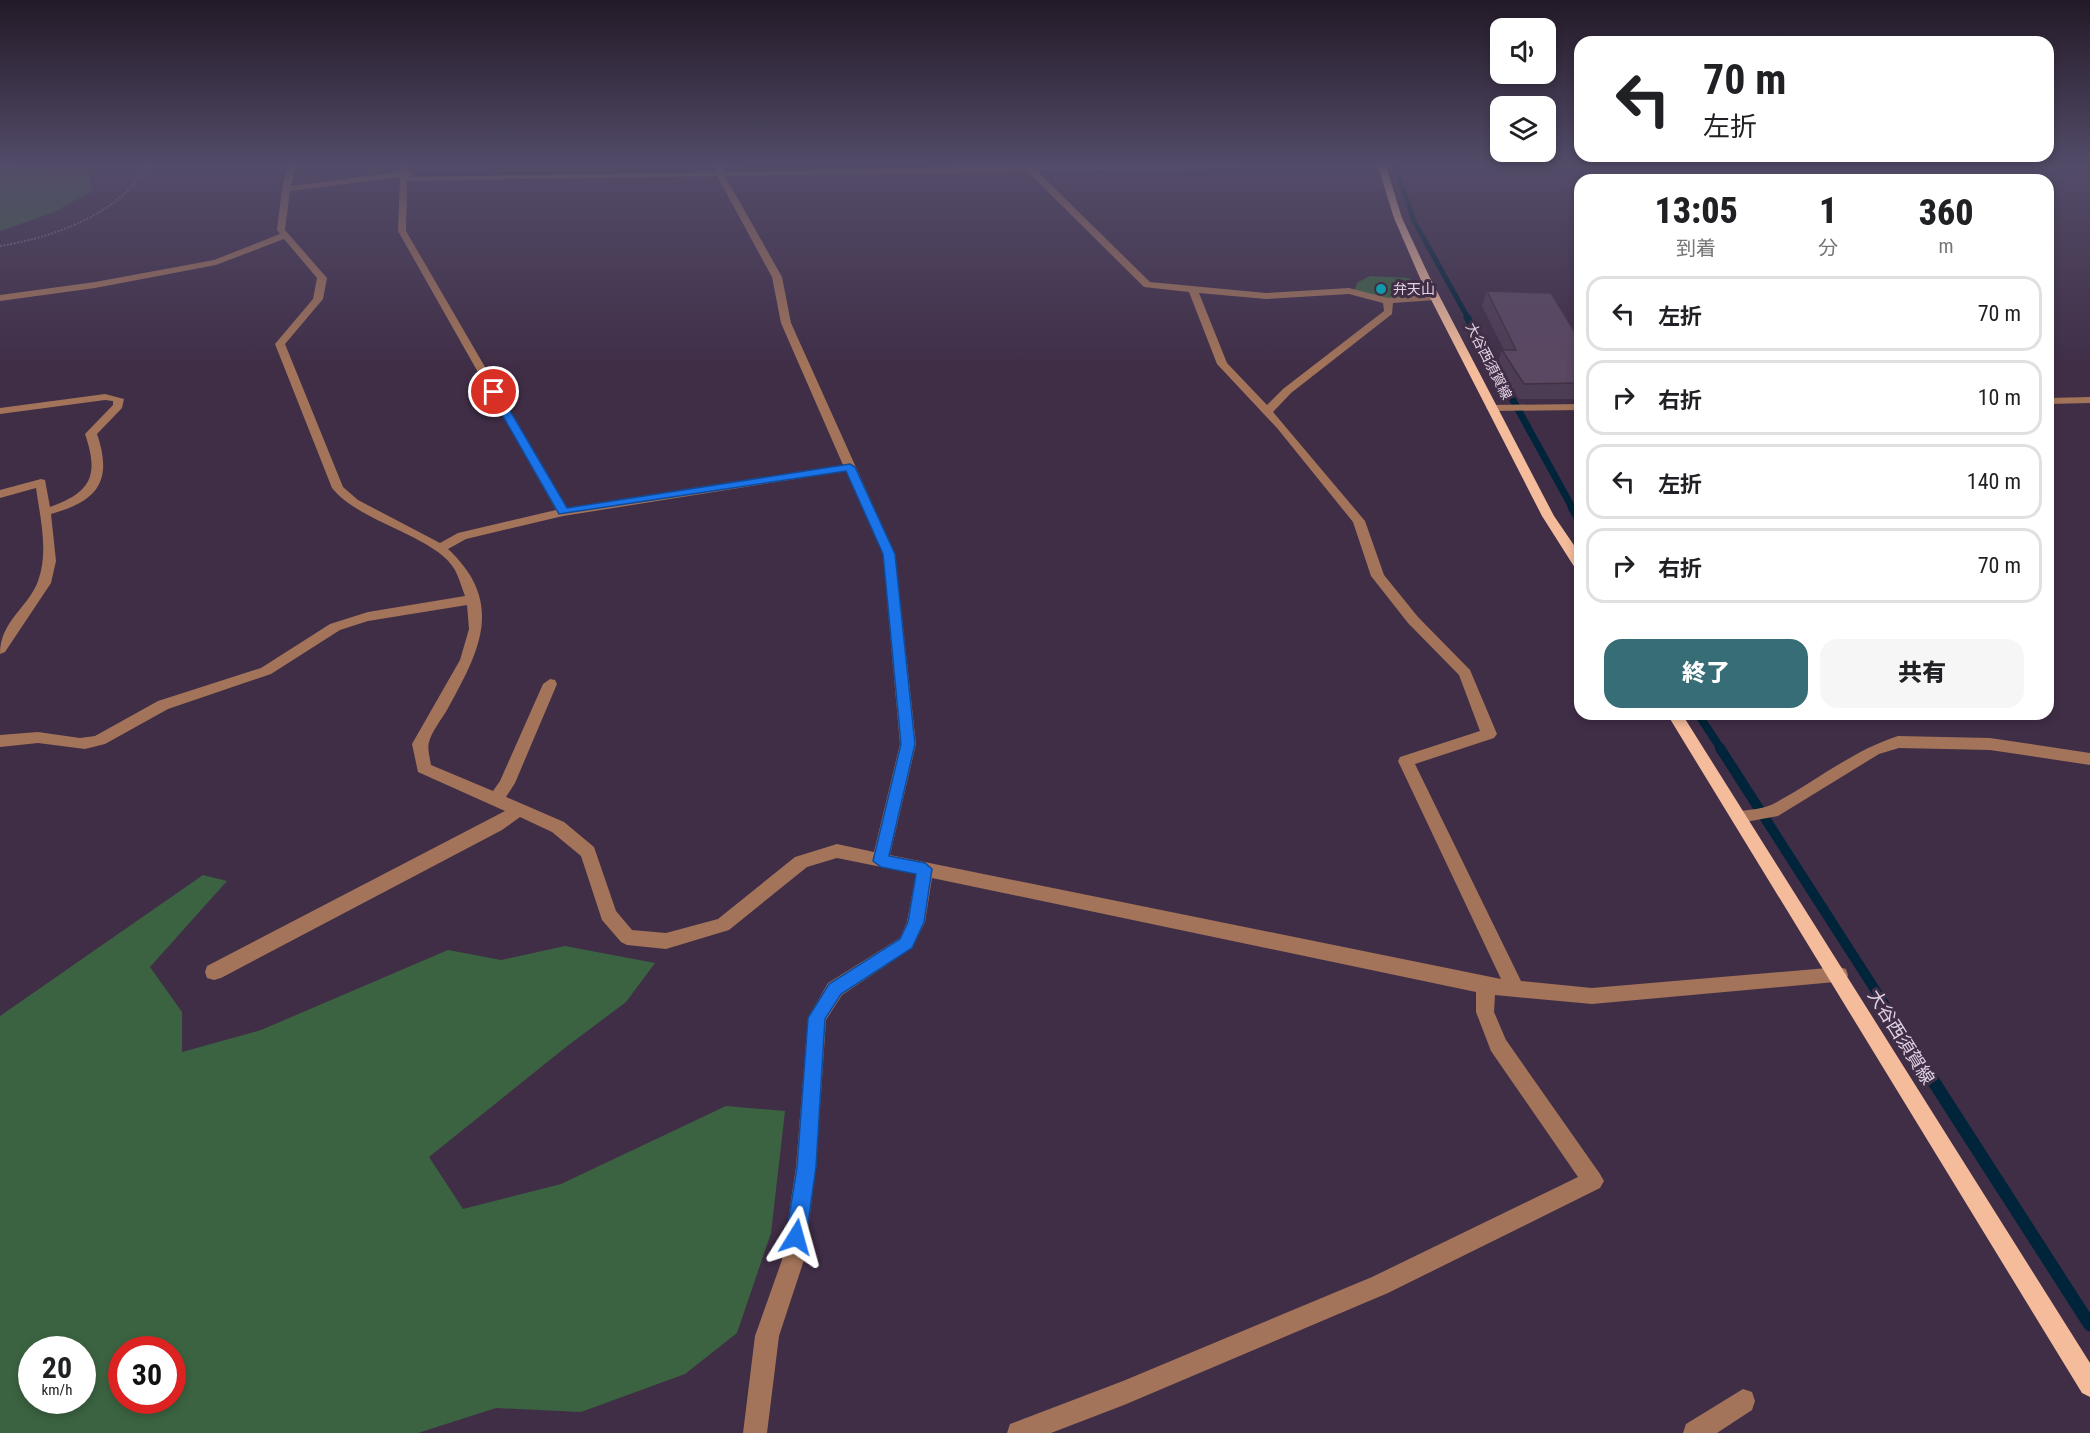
<!DOCTYPE html>
<html lang="ja">
<meta charset="utf-8">
<style>
body{margin:0;font-family:"Roboto Condensed","Noto Sans JP",sans-serif;background:#f6f6f6;color:#202124;height:100vh;display:flex;flex-direction:column;font-size:22px;white-space:nowrap}
*{box-sizing:border-box;margin:0}
p{font-size:20px;color:#757577}
.icon{flex:none;width:33px;height:33px;fill:none;stroke:currentColor;stroke-width:2;stroke-linecap:round;stroke-linejoin:round}
.map{position:relative;flex:1;overflow:hidden}
.sheet{position:absolute;left:1574px;top:174px;width:480px;height:546px;display:flex;flex-direction:column;background:#fff;border-radius:18px;box-shadow:0 3px 9px #0003}
.sheet>*{flex:none}
.guide{position:absolute;left:1574px;top:36px;width:480px;height:126px;border-radius:18px;box-shadow:0 3px 9px #0003;background:#fff;color:#202124;overflow:hidden}
.buttons{position:absolute;left:1490px;top:18px;display:grid;gap:12px}
.buttons a{display:grid;place-items:center;width:66px;height:66px;border-radius:12px;background:#fff;box-shadow:0 3px 9px #0003;font-size:30px}
.speed{position:absolute;left:18px;top:1336px;display:flex;gap:12px;font-size:30px;font-weight:700;text-align:center}
.speed>*{display:grid;place-content:center;width:78px;height:78px;border-radius:50%;background:#fff;box-shadow:0 3px 9px #0003;line-height:1}
.speed small{font-size:15px;font-weight:400}
.speed .limit{border:9px solid #d22;background:#fff;color:#111}
.pin{position:absolute;display:grid;place-items:center;width:51px;height:51px;color:#fff;margin:-26px;border:3px solid #fff;border-radius:50%;box-shadow:0 2px 6px #0007}
.me{position:absolute;width:66px;margin:-33px;rotate:8deg;stroke-linejoin:round;filter:drop-shadow(0 0 4px #0008)}
.turn{display:flex;align-items:center;gap:21px;height:126px;padding:0 30px;font-size:27px}
.turn .icon{width:78px;height:78px;stroke-width:2.5}
.turn b{display:block;font-size:42px;line-height:51px}
.eta{display:flex;justify-content:space-evenly;align-items:center;height:102px;text-align:center}
.eta b{font-size:36px;font-weight:800;line-height:42px}
.action{display:flex;gap:12px;margin-top:auto;padding:12px 30px}
.action a{flex:1;height:69px;border-radius:18px;background:#376d76;color:#fff;font-size:24px;font-weight:800;line-height:69px;text-align:center}
.action a+a{background:#f6f6f6;color:#202124}
ul{padding:0;list-style:none}
li{display:flex;align-items:center;gap:18px;height:75px;margin:0 12px 9px;padding:0 18px;border:3px solid #e0e0e0;border-radius:18px}
li div{flex:1}
li b{display:block;font-size:22px}
li em{font-style:normal}
.map>svg:first-child{display:block}
.green{fill:#3b6341;fill-rule:evenodd}
.lines{fill:none;stroke-linecap:round;stroke-linejoin:round}
.stream-far4{stroke:#002439;stroke-width:5}
.stream-far3{stroke:#002439;stroke-width:7}
.stream-far2{stroke:#002439;stroke-width:8}
.stream-far1{stroke:#002439;stroke-width:10}
.stream{stroke:#002439;stroke-width:13}
.path{stroke:#7b6b81;stroke-width:2;stroke-dasharray:2 1.5;stroke-linecap:butt}
.minor{fill:#a37459;fill-rule:evenodd}
.major{fill:#f5bc9b;fill-rule:evenodd}
.wall{fill:#4d3d54}
.building{fill:#5a4762;stroke:#3f3245;stroke-width:1.5}
.route{fill:#1a73e8;stroke:#114b97;stroke-width:1.5}
.culture-dot{fill:#0f9aa8;stroke:#402e47;stroke-width:2}
.labels{text-anchor:middle;stroke-width:6;stroke-linejoin:round;paint-order:stroke}
.far-poi-label{font-size:14px;fill:#e0d4e4;stroke:#402e47;text-anchor:start}
.far-street-label{font-size:14px;fill:#e0d4e4;stroke:#402e47}
.near-street-label{font-size:18px;fill:#e0d4e4;stroke:#402e47}
</style>
<div class="map">
<svg width="2090" height="1433" viewBox="0 0 2090 1433">
<rect width="100%" height="100%" fill="#402e47"/>
<path class="green" d="M0,166C30,166 59,174 90,175L92,191L52,213L0,231Z
M1370,276L1409,278L1421,293C1397,303 1378,297 1354,291L1358,282Z
M203,875L227,881L150,967L182,1012V1052L261,1030L448,950L501,960L565,946L655,963L626,1002L566,1047L429,1157L463,1209L561,1184L726,1106L785,1111L771,1233L737,1333L685,1374L581,1412L496,1408L418,1433H0V1016ZM32,1350H82V1401H32ZM122,1350H172V1401H122Z"/>
<g class="lines">
<path class="stream-far4" d="M1395,166L1414,221L1468,318
M420,175L997,166"/>
<path class="stream-far3" d="M1467,317L1573,509"/>
<path class="stream-far2" d="M1572,508L1580,522
M1698,714L1721,749"/>
<path class="stream-far1" d="M1720,748L1915,1052"/>
<path class="stream" d="M1914,1051L2090,1325"/>
<path class="path" d="M0,246C56,237 117,214 149,166"/>
<path class="minor" d="M288,166H296L291,186L400,172V166H408V171L415,173L408,177L716,172L715,166H723L724,172L1023,166H1237L1233,168L1037,171L1150,282L1266,293L1349,288L1388,298L1435,294L1440,297L1435,300L1393,303L1392,314L1291,393L1273,412L1365,521L1384,575L1418,617L1470,670L1497,734L1494,738L1415,764L1521,981L1592,988L1839,967L1846,969L1848,975L1846,981L1592,1004L1495,995L1494,1012L1506,1040L1600,1174L1604,1181L1600,1188L1388,1293L1124,1405L1051,1433H1007L1010,1424L1123,1381L1372,1277L1578,1177L1491,1051L1476,1012V992L932,878L925,922L912,948L842,995L826,1020L816,1167L804,1260L779,1336L767,1433H743L755,1336L782,1260L796,1167L808,1018L828,983L900,938L907,922L916,874L837,858L807,867L729,930L666,949L627,945L621,942L602,920L581,856L552,832L520,817L502,830L221,978L214,980L207,978L205,972L207,966L505,811L418,772L412,744L460,660L469,629L467,605L368,621L340,630L271,674L168,709L105,744L85,749L38,743L0,747V735L38,732L80,738L95,736L158,701L261,668L330,624L368,612L465,596C462,588 459,578 455,570C436,536 360,523 332,488L275,344L313,299L317,278L284,239L216,265L95,288L0,301V295L95,282L214,260L280,234L277,230L282,189ZM1028,172L1144,287L1189,292L1217,364L1277,428L1353,522L1371,576L1408,623L1459,675L1480,731L1400,757L1398,761L1501,979L890,855L916,744L895,554L791,323L782,277L725,176ZM717,176L772,277L781,323L843,465L567,508L406,231L407,181ZM400,177L398,231L556,510L458,533L440,543L358,500L343,487L285,344L323,299L327,278L285,230L290,191ZM1199,293L1266,299L1349,294L1383,303L1384,311L1283,389L1267,405L1227,363ZM846,471L883,554L900,744L874,852L837,844L795,857L718,919L666,933L632,930L616,911L594,847L564,822L506,797L515,783L557,684L555,680L550,679L543,684L500,781L493,791L431,765C430,758 427,748 429,742C432,731 441,720 447,710C479,652 506,603 448,549L466,539L563,516Z
M105,394L124,399L122,408L97,434C113,481 98,501 51,514L56,561L51,583L5,652L0,654C0,621 28,608 38,581C49,552 40,517 36,488L0,498V490L41,479L45,480L50,507C92,492 99,475 85,434L113,405V401L105,400L0,414V408Z
M2090,397V403L2048,404V398Z
M1580,404V410L1491,411L1486,408L1491,405Z
M1898,736L1990,738L2090,753V765L1990,750L1899,748L1879,754L1778,816L1740,823L1734,821L1732,817L1734,813C1746,809 1760,810 1771,805C1814,783 1851,751 1898,736Z
M1743,1389L1752,1392L1755,1401L1752,1410L1717,1433H1683L1686,1424Z"/>
<path class="major" d="M1378,166H1386L1402,218L1430,278L1554,516L1580,554V569L1575,568L1542,516L1420,278L1394,218Z
M1667,714H1682L2090,1363V1397L2082,1393Z"/>
</g>
<path class="wall" d="M1487,291L1578,337H1580V399H1519L1497,366L1502,350H1504L1482,306Z"/>
<path class="building" d="M1487,291L1551,293L1578,337H1580V383L1524,384L1502,350H1516Z"/>
<linearGradient id="sky" x2="0" y2="1"><stop stop-color="#231927"/><stop offset="0.45" stop-color="#534c69"/><stop offset="1" stop-color="#534c69" stop-opacity="0"/></linearGradient>
<rect width="2090" height="367" fill="url(#sky)"/>
<path class="route" d="M491,389L499,392L567,508L850,464L855,467L895,554L915,744L889,856L925,863L932,869L924,922L912,948L841,994L825,1019L816,1167L806,1237L803,1244L796,1247L789,1244L786,1237L797,1167L808,1018L829,984L900,939L908,922L916,874L881,867L873,861L901,744L883,554L846,471L559,514L489,392Z"/>
<circle class="culture-dot" cx="1381" cy="289" r="6"/>
<g class="labels">
<g class="far-poi-label">
<text x="1393" y="294">弁天山</text>
</g>
<g class="far-street-label">
<text transform="translate(1489 361) rotate(63)" y="5">大谷西須賀線</text>
</g>
<g class="near-street-label">
<text transform="translate(1901 1037) rotate(58)" y="6">大谷西須賀線</text>
</g>
</g>
</svg>
<div class="buttons">
<a><svg class="icon" aria-label="sound" viewBox="0 0 24 24"><path d="M4 9h4l5-4v14l-5-4H4zM17 9q2 3 0 6"/></svg></a>
<a><svg class="icon" aria-label="layers" viewBox="0 0 24 24"><path d="M12 4l9 5-9 5-9-5zM3 14l9 5 9-5"/></svg></a>
</div>
<div class="speed"><div>20<small>km/h</small></div><div class="limit">30</div></div>
<div class="pin" style="left:494px;top:392px;background:#d93025"><svg class="icon" aria-label="arrive" viewBox="0 0 24 24"><path d="M6 21V4h12l-3 4 3 4H6"/></svg></div>
<svg class="me" style="left:796px;top:1237px" viewBox="-20 -20 40 40"><path d="M0-17L14 15 0 8-14 15z" fill="#1a73e8" stroke="#fff" stroke-width="4"/></svg>
<div class="guide">
<div class="turn"><svg class="icon" aria-label="left" viewBox="0 0 24 24"><path d="M17 20v-9H6M10 6l-5 5 5 5"/></svg><div><b>70 m</b>左折</div></div>
</div>
<section class="sheet">
<div class="eta">
<div><b>13:05</b><p>到着</p></div>
<div><b>1</b><p>分</p></div>
<div><b>360</b><p>m</p></div>
</div>
<ul>
<li><svg class="icon" aria-label="left" viewBox="0 0 24 24"><path d="M17 20v-9H6M10 6l-5 5 5 5"/></svg><div><b>左折</b></div><em>70 m</em></li>
<li><svg class="icon" aria-label="right" viewBox="0 0 24 24"><path d="M7 20v-9h11M14 6l5 5-5 5"/></svg><div><b>右折</b></div><em>10 m</em></li>
<li><svg class="icon" aria-label="left" viewBox="0 0 24 24"><path d="M17 20v-9H6M10 6l-5 5 5 5"/></svg><div><b>左折</b></div><em>140 m</em></li>
<li><svg class="icon" aria-label="right" viewBox="0 0 24 24"><path d="M7 20v-9h11M14 6l5 5-5 5"/></svg><div><b>右折</b></div><em>70 m</em></li>
</ul>
<div class="action"><a>終了</a><a>共有</a></div>
</section>
</div>
